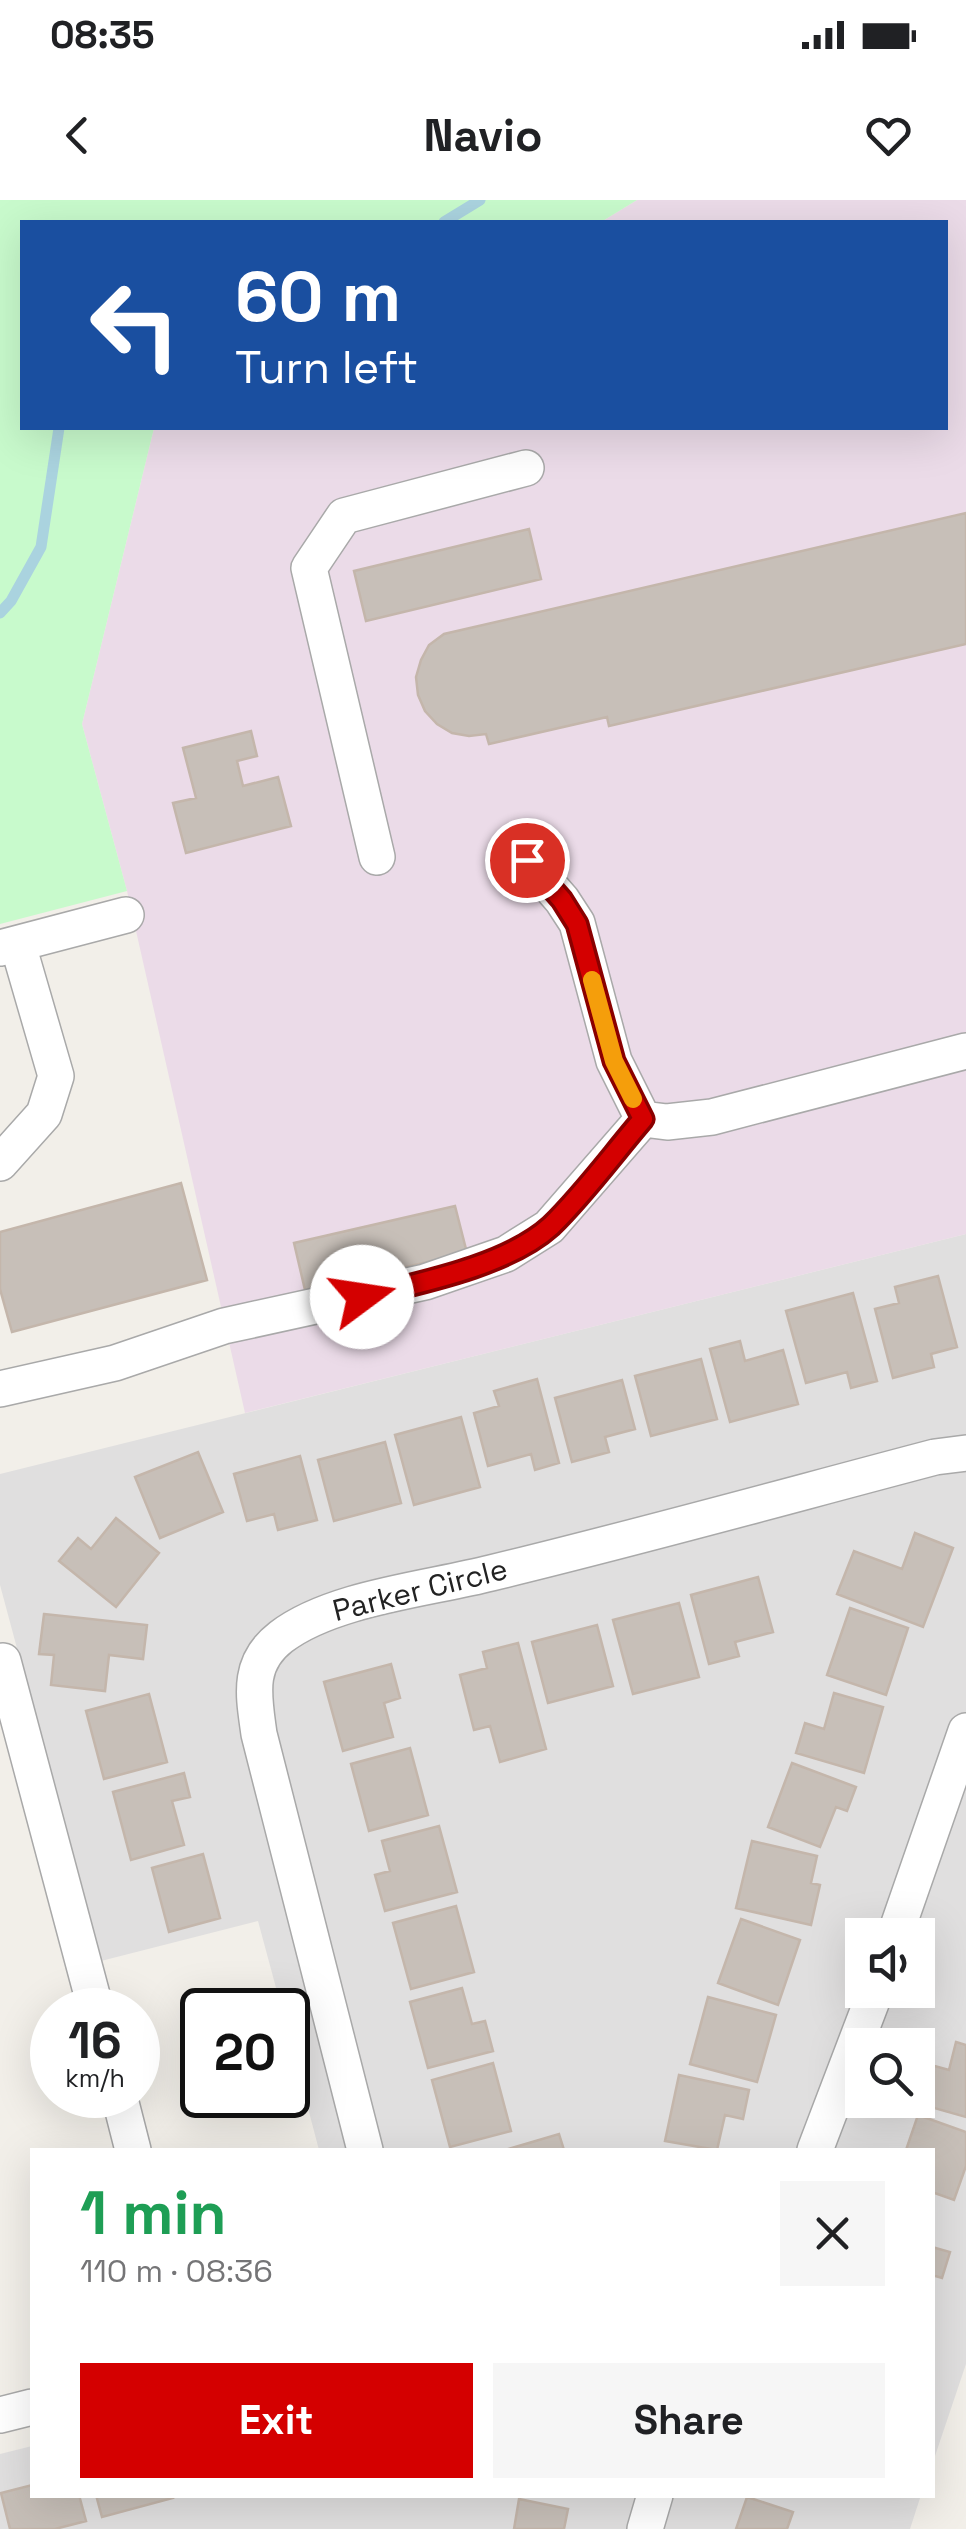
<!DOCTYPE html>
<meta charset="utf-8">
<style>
body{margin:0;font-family:"Space Grotesk",sans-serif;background:#f6f6f6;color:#202124;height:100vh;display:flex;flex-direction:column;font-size:38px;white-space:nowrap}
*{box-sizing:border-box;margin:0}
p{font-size:32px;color:#757577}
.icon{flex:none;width:55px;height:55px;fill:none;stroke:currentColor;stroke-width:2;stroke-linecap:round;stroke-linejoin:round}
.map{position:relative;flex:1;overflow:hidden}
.sheet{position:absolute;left:30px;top:1948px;width:905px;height:350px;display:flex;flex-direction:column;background:#fff;border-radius:0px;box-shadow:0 10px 40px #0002}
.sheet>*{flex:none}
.top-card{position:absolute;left:20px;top:20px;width:928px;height:210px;border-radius:0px;box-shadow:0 10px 40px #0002;background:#1a4fa0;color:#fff;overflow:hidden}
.controls{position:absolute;left:845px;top:1718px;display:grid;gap:20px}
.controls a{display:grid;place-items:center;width:90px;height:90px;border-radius:0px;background:#fff;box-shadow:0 10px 40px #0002;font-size:50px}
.speed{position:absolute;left:30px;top:1788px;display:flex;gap:20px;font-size:50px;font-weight:700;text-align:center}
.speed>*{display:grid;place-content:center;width:130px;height:130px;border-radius:50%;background:#fff;box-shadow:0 10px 40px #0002;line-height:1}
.speed small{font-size:25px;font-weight:400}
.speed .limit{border:5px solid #111;border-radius:15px;background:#fff;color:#111}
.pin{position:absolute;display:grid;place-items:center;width:85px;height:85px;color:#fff;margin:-42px;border:5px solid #fff;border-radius:50%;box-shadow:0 2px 10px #0007}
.me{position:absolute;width:110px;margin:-55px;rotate:76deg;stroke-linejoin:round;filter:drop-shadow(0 0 8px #0008)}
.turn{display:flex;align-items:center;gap:35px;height:210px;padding:0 50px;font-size:45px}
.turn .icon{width:130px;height:130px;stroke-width:2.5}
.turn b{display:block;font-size:70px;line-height:85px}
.round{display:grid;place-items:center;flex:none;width:105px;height:105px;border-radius:0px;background:#f6f6f6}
.overview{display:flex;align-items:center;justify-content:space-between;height:170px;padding:0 50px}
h1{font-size:60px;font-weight:700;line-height:75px;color:#1e9e55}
.cta{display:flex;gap:20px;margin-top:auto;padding:20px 50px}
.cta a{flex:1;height:115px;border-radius:0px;background:#d40000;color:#fff;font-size:40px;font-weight:700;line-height:115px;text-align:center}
.cta a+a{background:#f6f6f6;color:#202124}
.status{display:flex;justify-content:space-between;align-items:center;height:70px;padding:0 50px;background:#fff;direction:ltr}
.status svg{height:28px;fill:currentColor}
header{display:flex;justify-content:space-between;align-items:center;height:130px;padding:0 50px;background:#fff;font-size:45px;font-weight:700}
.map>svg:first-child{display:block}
.residential{fill:#e0dfdf;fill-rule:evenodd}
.industrial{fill:#ebdbe8}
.park{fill:#c8facc}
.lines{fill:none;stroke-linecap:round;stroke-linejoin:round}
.stream{stroke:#aad3df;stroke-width:11}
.building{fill:#c7bfb8;stroke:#c4b6ab;stroke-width:2.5}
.minor-casing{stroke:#a9a9a9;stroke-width:38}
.minor{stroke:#fff;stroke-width:35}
.route-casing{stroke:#8a0000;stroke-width:25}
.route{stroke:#d40000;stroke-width:18}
.slow{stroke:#f59e0b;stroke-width:18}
.labels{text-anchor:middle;stroke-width:8;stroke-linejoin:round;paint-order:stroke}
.street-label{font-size:30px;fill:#222;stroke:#fff}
</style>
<div class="status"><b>08:35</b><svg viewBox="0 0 49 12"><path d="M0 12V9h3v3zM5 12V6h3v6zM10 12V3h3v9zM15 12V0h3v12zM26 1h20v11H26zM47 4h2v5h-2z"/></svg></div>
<header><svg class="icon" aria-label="back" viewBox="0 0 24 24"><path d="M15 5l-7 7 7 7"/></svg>Navio<svg class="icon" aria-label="heart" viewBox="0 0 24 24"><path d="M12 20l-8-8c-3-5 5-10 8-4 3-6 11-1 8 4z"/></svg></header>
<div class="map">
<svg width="966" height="2329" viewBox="0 0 966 2329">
<rect width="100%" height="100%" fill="#f2efe9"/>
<path class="residential" d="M966,1034V2164L933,2262L932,1950H319L288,1832V1810H282L258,1721L101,1761L0,1385V1274ZM862,1735H918V1790H862ZM862,1845H918V1900H862Z
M32,2246V2295H921L910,2329H0V2254Z"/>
<path class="industrial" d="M637,0H966V1034L245,1213L127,691L82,524L154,228H945V22H601Z"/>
<path class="park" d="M0,0H637L601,22H22V228H154L82,524L127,691L0,724Z"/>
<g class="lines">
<path class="stream" d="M444,22L480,0
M0,413L11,401L41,347L59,228"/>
</g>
<path class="building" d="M966,313V444L609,526L607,517L489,544L486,534L469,536L452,533L437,524L425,511L418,495L416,477L421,460L429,445L444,434Z
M529,329L541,379L366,421L354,371Z
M251,531L257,556L237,561L243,586L278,577L291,626L186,653L173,603L196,598L183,548Z
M181,983L207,1080L12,1132L0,1089V1032Z
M455,1006L467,1053L305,1090L294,1043Z
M938,1076L957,1147L931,1154L934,1167L893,1178L875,1109L899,1103L895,1087Z
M853,1093L877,1181L851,1188L847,1172L806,1183L786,1111Z
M740,1141L745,1161L783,1150L798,1204L730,1222L710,1149Z
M701,1159L717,1219L651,1236L635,1176Z
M537,1179L559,1263L535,1270L531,1254L488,1266L474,1213L499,1206L494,1191Z
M622,1180L635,1229L605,1237L609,1252L572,1262L555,1198Z
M461,1217L480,1287L414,1305L395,1235Z
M385,1242L401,1303L334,1321L318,1260Z
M198,1252L223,1312L160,1338L135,1277Z
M300,1256L317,1320L278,1330L274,1314L247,1321L234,1274Z
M116,1318L159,1353L116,1407L59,1361L78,1338L91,1349Z
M915,1333L953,1348L923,1427L837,1394L854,1351L902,1369Z
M758,1377L773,1432L735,1442L739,1456L709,1464L691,1395Z
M679,1403L699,1477L633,1494L613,1420Z
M850,1408L908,1428L886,1495L827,1475Z
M44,1414L147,1425L143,1459L109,1455L105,1491L51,1485L54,1455L39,1454Z
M597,1425L613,1486L548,1503L532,1442Z
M518,1443L546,1549L500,1562L490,1526L474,1530L460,1475L487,1468L483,1452Z
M391,1464L400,1498L384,1503L393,1537L343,1551L324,1482Z
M834,1493L883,1507L864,1573L796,1553L805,1523L824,1529Z
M149,1494L167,1562L104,1579L86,1511Z
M410,1548L428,1615L369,1631L351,1564Z
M792,1563L856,1587L847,1611L836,1607L820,1647L768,1627Z
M184,1573L190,1597L172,1601L184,1645L131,1660L113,1592Z
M439,1626L457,1692L385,1711L375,1675L390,1671L382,1641Z
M752,1641L817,1656L811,1683L820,1685L811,1725L736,1708Z
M203,1654L220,1718L169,1732L152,1668Z
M456,1706L474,1772L411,1789L393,1723Z
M741,1719L800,1740L778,1805L718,1783Z
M462,1788L472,1824L485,1821L493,1851L428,1868L410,1802Z
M708,1797L776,1815L757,1882L690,1864Z
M956,1842L966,1845V1917L920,1904L931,1865L949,1870Z
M493,1863L511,1931L450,1947L432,1880Z
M679,1875L749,1890L743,1919L725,1915L717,1950L665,1941Z
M918,1915L966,1932V1966L954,2000L932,1992V1950H906Z
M559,1934L564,1950H505Z
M932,2047L950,2052L942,2078L932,2075Z
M32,2285V2295H79L86,2321L55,2329H10L1,2293Z
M96,2295H172L173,2298L102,2317Z
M747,2297L793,2312L787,2329H736Z
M519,2299L568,2309L564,2329H514Z"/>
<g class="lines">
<defs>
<path id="minor" d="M377,657L309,368L344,316L526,268
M527,660L562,700L577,723L614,861L643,919L667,922L712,917L966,851
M0,748L126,715
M0,963L44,914L56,876L18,745
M0,1189L115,1163L224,1126L425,1082L506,1054L549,1027L643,919
M3,1461L96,1810
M895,1735L966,1531
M119,1895L133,1950
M365,1950L259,1534C254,1497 246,1464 281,1437C332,1398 428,1389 491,1373C640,1337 787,1296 935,1257L966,1253
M815,1950L876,1790
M0,2215L32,2207
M645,2329L655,2295"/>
</defs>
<use href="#minor" class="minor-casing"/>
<use href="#minor" class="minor"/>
</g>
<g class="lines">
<defs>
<path id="route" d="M362,1097C419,1083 507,1066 551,1026C584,994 613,954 643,919L614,861L577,724L562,700L527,660"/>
</defs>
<use href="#route" class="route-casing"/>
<use href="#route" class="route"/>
<path class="slow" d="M592,780L614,861L633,899"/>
</g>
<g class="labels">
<g class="street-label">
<text transform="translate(420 1390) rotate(-14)" y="10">Parker Circle</text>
</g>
</g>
</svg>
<div class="controls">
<a><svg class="icon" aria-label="sound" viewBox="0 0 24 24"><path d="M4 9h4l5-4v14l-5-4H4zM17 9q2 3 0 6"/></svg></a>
<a><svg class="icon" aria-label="search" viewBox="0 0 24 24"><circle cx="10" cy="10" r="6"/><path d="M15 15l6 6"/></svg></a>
</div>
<div class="speed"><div>16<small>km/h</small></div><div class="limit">20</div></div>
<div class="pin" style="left:527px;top:660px;background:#d93025"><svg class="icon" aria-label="arrive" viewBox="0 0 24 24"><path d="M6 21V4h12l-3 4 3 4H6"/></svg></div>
<svg class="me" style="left:362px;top:1097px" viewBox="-20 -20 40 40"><circle r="19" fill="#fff"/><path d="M0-13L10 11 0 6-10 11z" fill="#d40000"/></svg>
<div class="top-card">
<div class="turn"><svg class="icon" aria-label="left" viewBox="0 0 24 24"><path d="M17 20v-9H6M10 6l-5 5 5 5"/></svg><div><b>60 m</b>Turn left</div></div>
</div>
<section class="sheet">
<div class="overview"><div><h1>1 min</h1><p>110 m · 08:36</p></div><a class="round"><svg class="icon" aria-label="close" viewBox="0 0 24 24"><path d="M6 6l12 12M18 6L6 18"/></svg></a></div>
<div class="cta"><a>Exit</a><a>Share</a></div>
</section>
</div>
